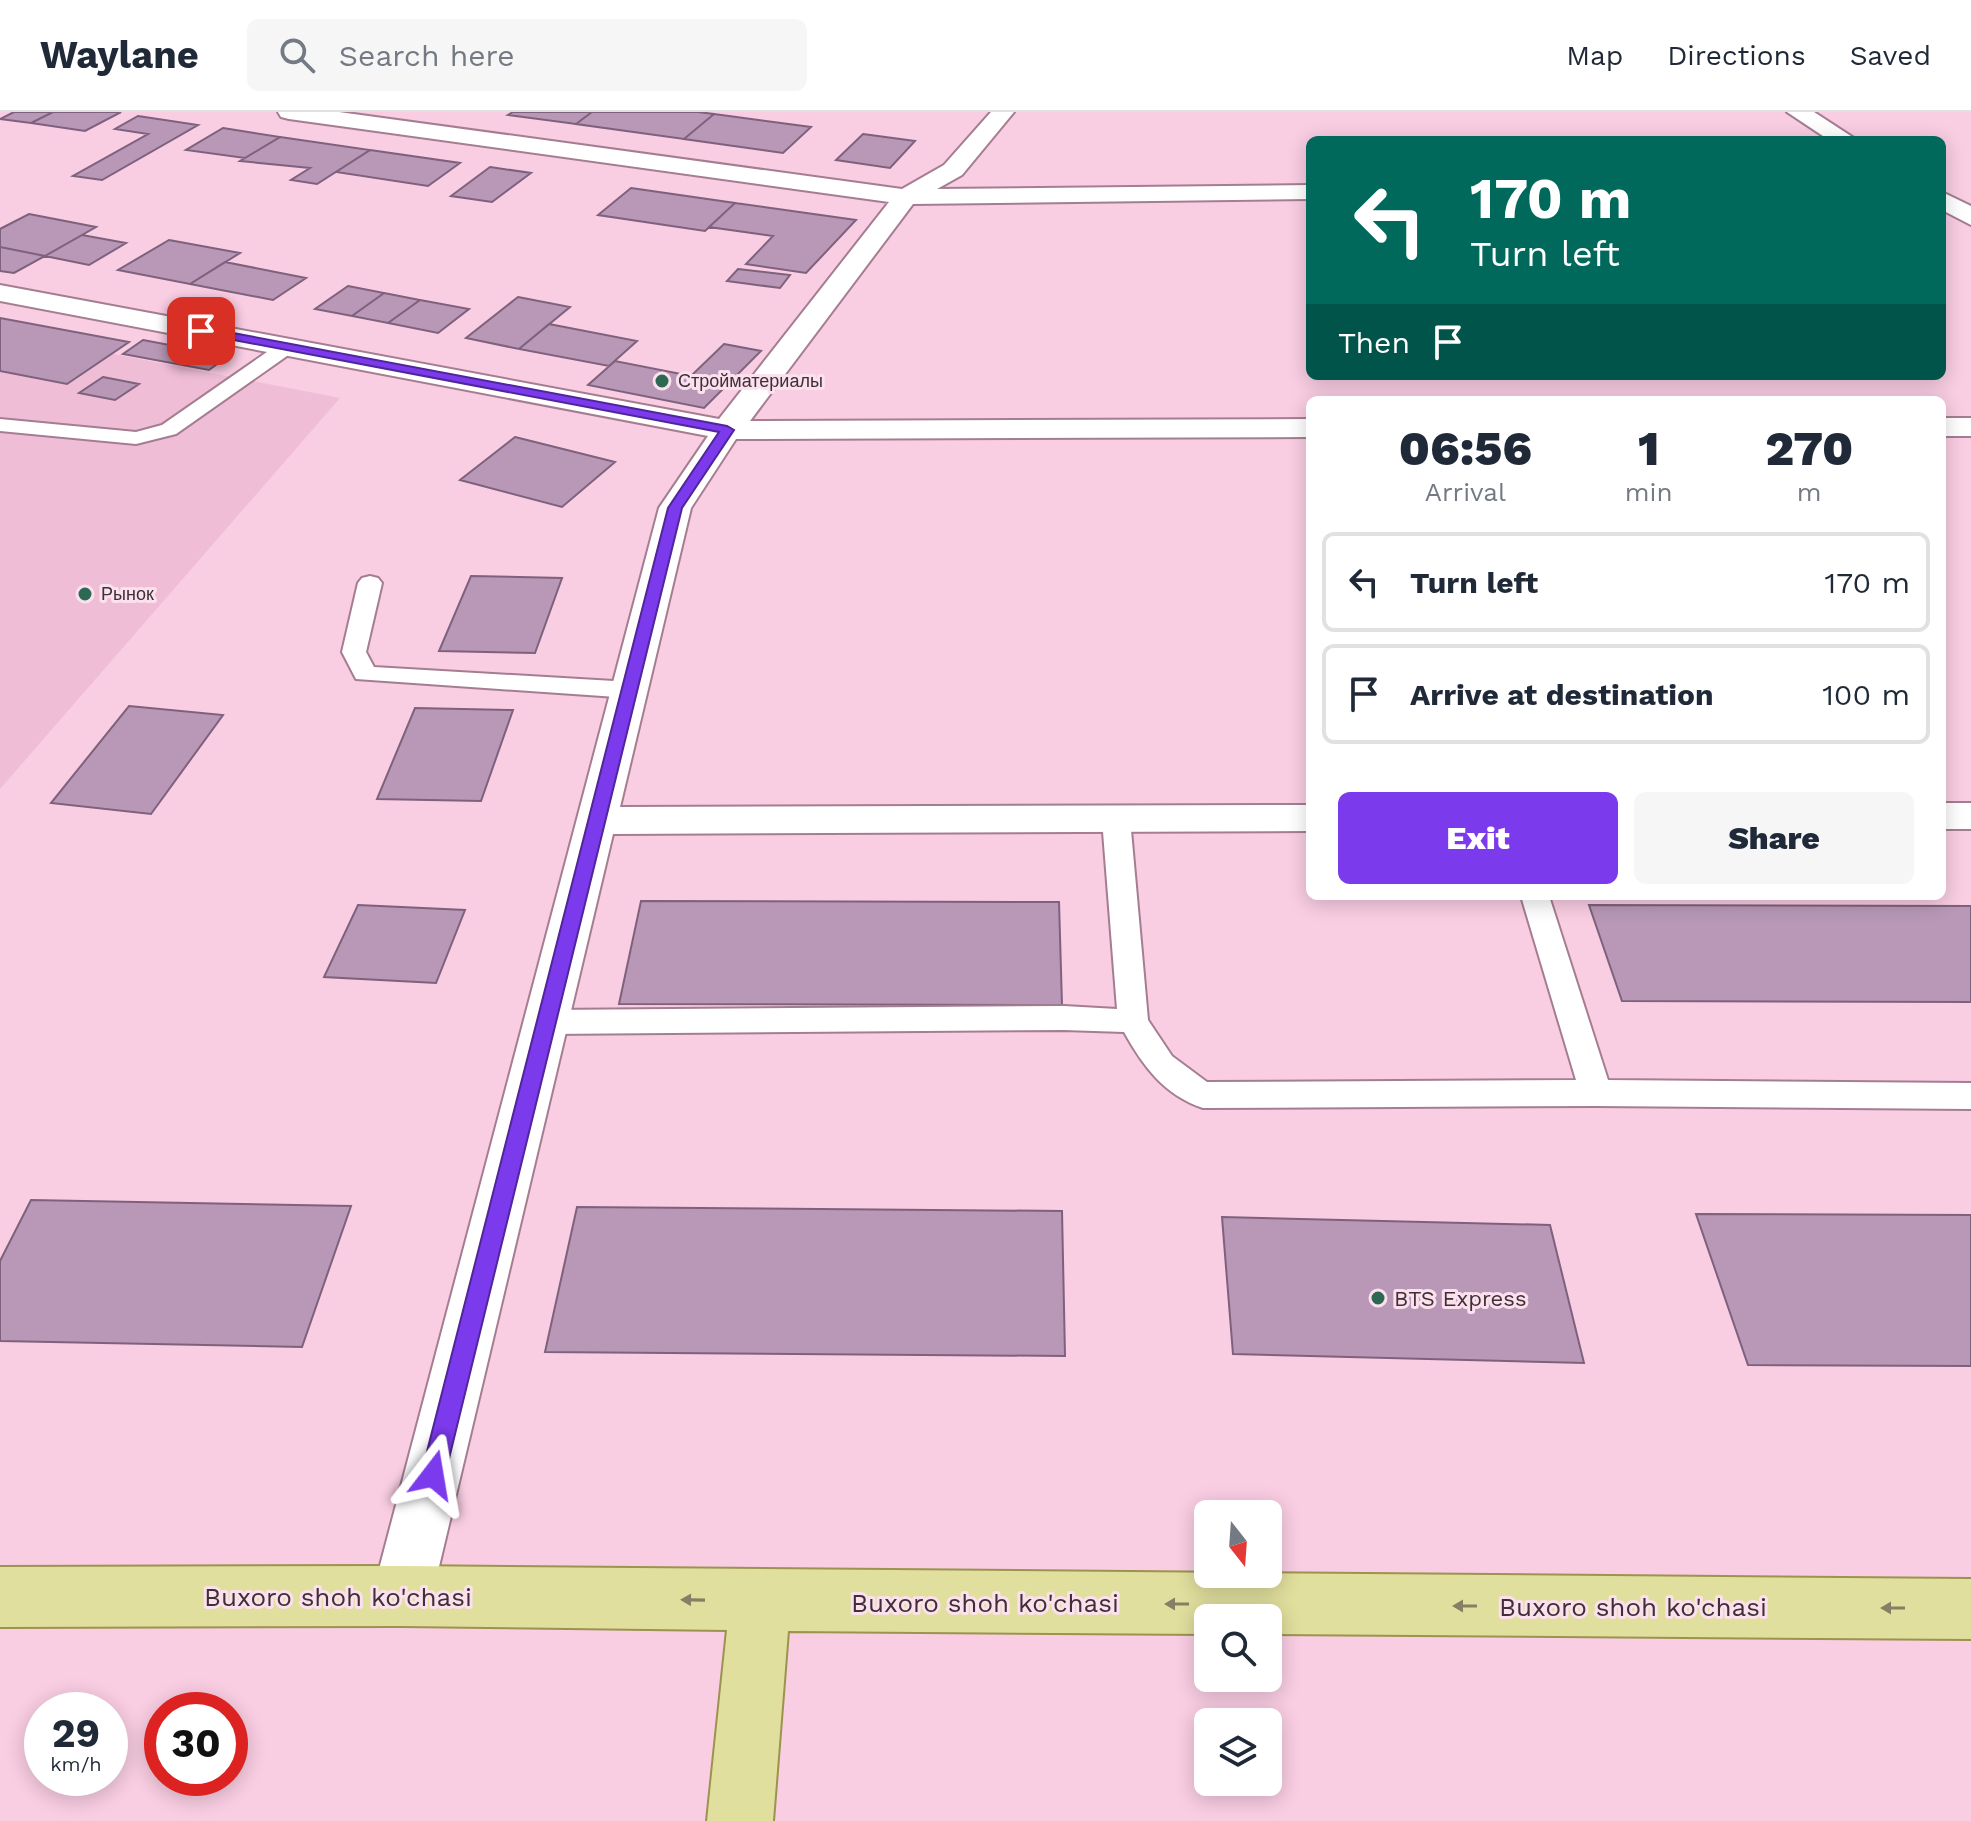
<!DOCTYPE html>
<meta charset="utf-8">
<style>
body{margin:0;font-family:"Work Sans",sans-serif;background:#f6f6f7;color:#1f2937;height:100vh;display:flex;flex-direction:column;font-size:30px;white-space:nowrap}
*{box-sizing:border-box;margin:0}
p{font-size:26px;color:#747a83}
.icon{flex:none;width:44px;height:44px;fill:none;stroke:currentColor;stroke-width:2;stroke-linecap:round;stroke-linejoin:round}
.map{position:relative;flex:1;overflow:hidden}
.drawer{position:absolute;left:1306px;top:284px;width:640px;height:504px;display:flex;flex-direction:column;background:#fff;border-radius:12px;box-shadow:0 4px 20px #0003}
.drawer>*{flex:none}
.banner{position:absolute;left:1306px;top:24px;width:640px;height:244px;border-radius:12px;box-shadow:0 4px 20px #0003;background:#00695c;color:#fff;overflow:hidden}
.needle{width:52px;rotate:163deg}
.buttons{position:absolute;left:1194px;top:1388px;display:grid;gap:16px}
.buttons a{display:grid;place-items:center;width:88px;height:88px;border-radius:12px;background:#fff;box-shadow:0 4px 20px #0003;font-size:40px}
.speed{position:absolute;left:24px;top:1580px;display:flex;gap:16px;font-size:40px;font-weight:700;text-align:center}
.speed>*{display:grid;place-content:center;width:104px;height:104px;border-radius:50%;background:#fff;box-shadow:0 4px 20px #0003;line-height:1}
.speed small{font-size:20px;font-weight:400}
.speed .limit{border:12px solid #d22;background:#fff;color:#111}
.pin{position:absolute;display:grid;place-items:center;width:68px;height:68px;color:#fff;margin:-34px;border-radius:16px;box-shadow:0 4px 12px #0006}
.me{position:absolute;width:88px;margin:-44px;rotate:14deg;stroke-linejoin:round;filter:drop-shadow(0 0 6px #0008)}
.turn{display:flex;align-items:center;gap:28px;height:168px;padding:0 32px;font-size:36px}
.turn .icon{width:104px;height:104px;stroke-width:2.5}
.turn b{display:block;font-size:56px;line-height:68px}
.then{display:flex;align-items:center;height:76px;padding:0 32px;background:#0003;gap:16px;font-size:30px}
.eta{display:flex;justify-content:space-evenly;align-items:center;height:136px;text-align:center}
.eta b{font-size:48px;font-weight:800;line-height:56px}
.button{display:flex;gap:16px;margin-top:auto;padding:16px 32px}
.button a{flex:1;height:92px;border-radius:12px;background:#7c3aed;color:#fff;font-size:32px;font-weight:800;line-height:92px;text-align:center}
.button a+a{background:#f6f6f7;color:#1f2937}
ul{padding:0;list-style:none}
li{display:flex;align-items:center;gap:24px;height:100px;margin:0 16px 12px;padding:0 16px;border:4px solid #e0e1e3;border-radius:12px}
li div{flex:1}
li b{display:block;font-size:30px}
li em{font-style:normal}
header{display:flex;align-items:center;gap:48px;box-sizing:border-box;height:112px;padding:0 40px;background:#fff;border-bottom:2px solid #e0e1e3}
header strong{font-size:38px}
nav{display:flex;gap:44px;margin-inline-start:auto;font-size:28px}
.search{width:560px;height:72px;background:#f6f6f7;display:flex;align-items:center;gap:20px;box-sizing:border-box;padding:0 28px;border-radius:12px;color:#747a83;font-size:30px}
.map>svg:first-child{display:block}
.built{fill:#f0bdd7}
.building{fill:#b898b6;stroke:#7e617d;stroke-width:2}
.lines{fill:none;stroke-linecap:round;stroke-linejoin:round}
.lane-casing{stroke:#a57d91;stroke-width:4}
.street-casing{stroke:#a57d91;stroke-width:4}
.primary-casing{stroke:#9b934e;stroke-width:4}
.lane{fill:#fff;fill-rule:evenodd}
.street{fill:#fff;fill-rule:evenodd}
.primary{fill:#e0df9d;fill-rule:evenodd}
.oneway{fill:#887e65}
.route{fill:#7c3aed;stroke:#51269a;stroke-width:2}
.poi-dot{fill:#2c6853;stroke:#fbe0ed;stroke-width:3}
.labels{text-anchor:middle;stroke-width:6;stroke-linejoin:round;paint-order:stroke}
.far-poi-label{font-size:18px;fill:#402f37;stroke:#fbe0ed;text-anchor:start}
.poi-label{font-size:22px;fill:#402f37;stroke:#fbe0ed;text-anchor:start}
.near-street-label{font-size:26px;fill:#402f37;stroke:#fbe0ed}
</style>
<header>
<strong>Waylane</strong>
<div class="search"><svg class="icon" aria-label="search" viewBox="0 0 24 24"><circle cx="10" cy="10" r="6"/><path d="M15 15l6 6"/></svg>Search here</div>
<nav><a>Map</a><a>Directions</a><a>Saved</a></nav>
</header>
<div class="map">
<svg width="1971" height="1709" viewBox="0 0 1971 1709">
<rect width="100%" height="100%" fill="#f9cde2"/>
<path class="built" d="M0,220L340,286L0,677Z"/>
<path class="building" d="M14,0H53L31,11L0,7Z
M53,0H121L85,19L31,11Z
M513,0H592L576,12L508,3Z
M592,0H698L714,2L684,27L576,12Z
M714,2L811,15L783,41L684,27Z
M138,4L198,13L102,68L73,64L148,22L115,17Z
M223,16L280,25L245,46L186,38Z
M863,22L915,29L890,56L836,48Z
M280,25L370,38L317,72L291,68L310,56L240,49Z
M370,38L460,51L428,74L336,60Z
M490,55L531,61L492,90L451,84Z
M631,76L735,91L705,119L598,103Z
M735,91L856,108L806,161L746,152L773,124L709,115Z
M29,102L96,115L45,144L0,135V117Z
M82,123L126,131L89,153L45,144Z
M169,128L240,141L190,172L118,158Z
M0,135L45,144L14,161L0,159Z
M225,150L306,166L273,188L190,172Z
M738,157L790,163L780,176L727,169Z
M348,174L384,181L352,204L315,197Z
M384,181L420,188L388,211L352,204Z
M518,185L570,195L519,237L466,226Z
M420,188L469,197L438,221L388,211Z
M0,206L129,230L67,272L0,259Z
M549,212L637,229L609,254L519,237Z
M143,228L228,244L209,258L123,242Z
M724,232L761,239L704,296L588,273L615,249L691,264Z
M103,265L139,272L115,288L79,281Z
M515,325L615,350L562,395L460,368Z
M471,464L562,466L535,541L439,539Z
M129,594L223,603L151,702L51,691Z
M415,596L513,598L481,689L377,687Z
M641,789L1059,790L1062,893L619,892Z
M358,793L465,798L436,871L324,865Z
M1589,793L1971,794V890L1622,889Z
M31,1088L351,1094L302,1235L0,1229V1149Z
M577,1095L1062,1099L1065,1244L545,1240Z
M1696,1102L1971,1103V1254L1748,1253Z
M1222,1105L1550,1113L1584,1251L1233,1242Z"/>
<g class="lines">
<defs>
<path id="lane" d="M287,229L294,231L297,235L294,239L176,322L136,332L0,319V307L136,320L162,313L280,231Z
M370,464L378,466L382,471L366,540L374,555L631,570L640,572L644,578L640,584L631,586L356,567L342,540L358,471L362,466Z
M1116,698L1126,700L1130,707L1148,908L1172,944L1207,970L1576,968L1521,784H1549L1608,968L1971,971V997L1596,994L1203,996C1164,983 1143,954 1124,920L1064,918L548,922L537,918L533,910L537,902L548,898L1064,894L1117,897L1102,707L1106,700Z"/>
<path id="street" d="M278,0H339L902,77L944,53L991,0H1014L962,63L937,77L1310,73V87L913,92L750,309L1310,307V325L736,327L691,396L620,695L1310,693V719L613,722L432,1484L423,1505L402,1514L381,1505L372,1484L659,396L708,324L0,189V173L719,307L889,90L289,7L281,5Z
M1787,0H1814L1857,28H1829Z
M1942,80L1971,94V113L1942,98Z
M1942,306H1971V324H1942Z
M1942,691H1971V717H1942Z"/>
<path id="primary" d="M402,1454L1971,1467V1527L1268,1522V1506H1208V1522L788,1519L773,1709H707L727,1518L402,1514L0,1515V1455Z"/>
</defs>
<use href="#lane" class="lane-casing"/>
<use href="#street" class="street-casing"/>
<use href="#primary" class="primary-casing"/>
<use href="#lane" class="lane"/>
<use href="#street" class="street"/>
<use href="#primary" class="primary"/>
</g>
<defs><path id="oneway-solid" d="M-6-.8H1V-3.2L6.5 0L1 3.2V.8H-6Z" transform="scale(2)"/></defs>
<g class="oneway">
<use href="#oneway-solid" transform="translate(693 1488) rotate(-179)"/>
<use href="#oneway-solid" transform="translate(1177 1492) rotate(-180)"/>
<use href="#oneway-solid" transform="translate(1465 1494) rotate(-180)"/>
<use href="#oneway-solid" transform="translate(1893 1496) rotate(-180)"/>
</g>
<path class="route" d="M201,215L727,314L734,318L682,396L445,1363L441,1371L433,1374L425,1371L421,1363L668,396L719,320L197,221L195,219Z"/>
<g class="poi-dot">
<circle cx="662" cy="269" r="8"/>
<circle cx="85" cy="482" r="8"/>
<circle cx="1378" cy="1186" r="8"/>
</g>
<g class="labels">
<g class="far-poi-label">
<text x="678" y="275">Стройматериалы</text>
<text x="101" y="488">Рынок</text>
</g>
<g class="poi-label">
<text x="1394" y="1194">BTS Express</text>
</g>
<g class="near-street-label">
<text x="338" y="1494">Buxoro shoh ko'chasi</text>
<text x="985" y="1500">Buxoro shoh ko'chasi</text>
<text x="1633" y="1504">Buxoro shoh ko'chasi</text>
</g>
</g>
</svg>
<div class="buttons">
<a><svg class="needle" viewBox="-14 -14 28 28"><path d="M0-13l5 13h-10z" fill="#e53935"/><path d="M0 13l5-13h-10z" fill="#747a83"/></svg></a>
<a><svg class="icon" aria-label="search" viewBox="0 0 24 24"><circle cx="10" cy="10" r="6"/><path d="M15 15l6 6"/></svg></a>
<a><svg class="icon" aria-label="layers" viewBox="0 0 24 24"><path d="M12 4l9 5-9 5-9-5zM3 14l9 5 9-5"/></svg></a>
</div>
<div class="speed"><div>29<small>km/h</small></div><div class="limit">30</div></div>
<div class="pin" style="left:201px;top:219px;background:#d93025"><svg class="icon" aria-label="arrive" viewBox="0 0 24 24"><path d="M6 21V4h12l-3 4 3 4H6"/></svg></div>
<svg class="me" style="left:433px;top:1363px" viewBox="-20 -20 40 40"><path d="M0-17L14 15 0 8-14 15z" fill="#7c3aed" stroke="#fff" stroke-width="4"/></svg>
<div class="banner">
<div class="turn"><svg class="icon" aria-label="left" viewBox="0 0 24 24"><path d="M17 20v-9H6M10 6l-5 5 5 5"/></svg><div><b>170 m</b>Turn left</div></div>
<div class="then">Then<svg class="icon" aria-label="arrive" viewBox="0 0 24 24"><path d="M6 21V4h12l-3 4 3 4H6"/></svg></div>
</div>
<section class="drawer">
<div class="eta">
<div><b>06:56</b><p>Arrival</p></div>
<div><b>1</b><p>min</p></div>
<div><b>270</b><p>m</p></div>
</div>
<ul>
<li><svg class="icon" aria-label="left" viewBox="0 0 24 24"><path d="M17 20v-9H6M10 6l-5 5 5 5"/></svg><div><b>Turn left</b></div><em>170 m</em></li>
<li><svg class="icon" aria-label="arrive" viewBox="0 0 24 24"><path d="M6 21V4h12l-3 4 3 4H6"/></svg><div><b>Arrive at destination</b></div><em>100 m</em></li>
</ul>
<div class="button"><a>Exit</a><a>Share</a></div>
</section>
</div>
